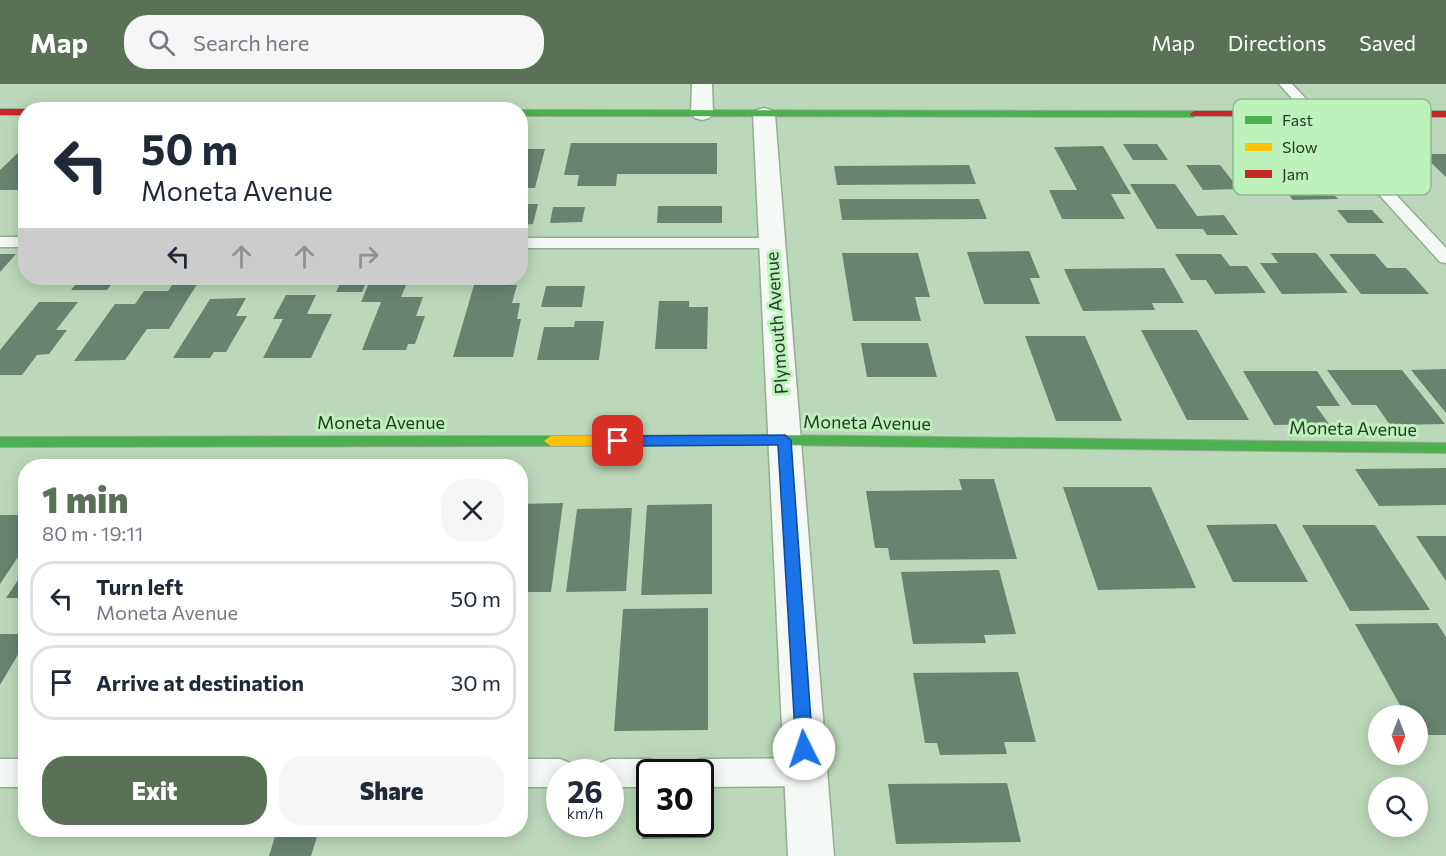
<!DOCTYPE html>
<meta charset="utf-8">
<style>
body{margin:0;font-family:Commissioner,sans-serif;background:#f6f6f7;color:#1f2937;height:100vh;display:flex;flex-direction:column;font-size:22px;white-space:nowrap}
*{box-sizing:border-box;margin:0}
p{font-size:20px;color:#747a83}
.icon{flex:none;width:33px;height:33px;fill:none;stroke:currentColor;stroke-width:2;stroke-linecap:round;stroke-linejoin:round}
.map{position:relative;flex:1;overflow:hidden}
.drawer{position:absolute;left:18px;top:375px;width:510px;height:378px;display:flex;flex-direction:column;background:#fff;border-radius:24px;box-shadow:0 3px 15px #0003}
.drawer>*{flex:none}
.hud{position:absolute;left:18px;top:18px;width:510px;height:183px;border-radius:24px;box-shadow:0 3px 15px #0003;background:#fff;color:#1f2937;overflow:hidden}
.needle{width:39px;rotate:180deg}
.buttons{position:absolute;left:1368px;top:621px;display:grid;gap:12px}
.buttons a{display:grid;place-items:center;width:60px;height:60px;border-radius:50%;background:#fff;box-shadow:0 3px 15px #0003;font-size:30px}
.speed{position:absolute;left:546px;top:675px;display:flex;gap:12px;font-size:30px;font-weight:700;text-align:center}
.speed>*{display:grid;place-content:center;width:78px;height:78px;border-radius:50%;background:#fff;box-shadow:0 3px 15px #0003;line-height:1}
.speed small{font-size:15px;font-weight:400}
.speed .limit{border:3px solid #111;border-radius:9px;background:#fff;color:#111}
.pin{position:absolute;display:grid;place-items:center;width:51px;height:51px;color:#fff;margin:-26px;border-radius:12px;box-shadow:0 3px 9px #0006}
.me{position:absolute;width:66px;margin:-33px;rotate:356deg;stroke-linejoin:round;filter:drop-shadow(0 0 4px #0008)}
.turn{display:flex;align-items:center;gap:21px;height:126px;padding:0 24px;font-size:27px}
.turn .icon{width:78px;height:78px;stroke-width:2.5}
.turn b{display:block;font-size:42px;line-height:51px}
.lanes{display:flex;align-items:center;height:57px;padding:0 24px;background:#0003;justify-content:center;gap:30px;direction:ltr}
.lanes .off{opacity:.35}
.round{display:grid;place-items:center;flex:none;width:63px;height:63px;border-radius:24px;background:#f6f6f7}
.head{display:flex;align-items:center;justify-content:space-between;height:102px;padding:0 24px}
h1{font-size:36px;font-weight:800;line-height:45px;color:#5a7158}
.button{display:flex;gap:12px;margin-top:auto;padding:12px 24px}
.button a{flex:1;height:69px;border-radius:24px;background:#5a7158;color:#fff;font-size:24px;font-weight:800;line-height:69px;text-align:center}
.button a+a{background:#f6f6f7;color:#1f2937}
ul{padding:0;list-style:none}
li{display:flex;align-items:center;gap:18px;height:75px;margin:0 12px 9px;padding:0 12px;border:3px solid #e0e1e3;border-radius:24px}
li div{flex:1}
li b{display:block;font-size:22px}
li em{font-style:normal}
header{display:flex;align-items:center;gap:36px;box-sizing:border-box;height:84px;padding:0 30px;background:#5a7158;color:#fff}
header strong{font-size:28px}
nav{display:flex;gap:33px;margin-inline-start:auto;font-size:21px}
.search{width:420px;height:54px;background:#f6f6f7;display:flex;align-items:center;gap:15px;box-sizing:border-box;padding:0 21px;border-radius:24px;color:#747a83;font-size:22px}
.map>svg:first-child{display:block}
.building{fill:#678471}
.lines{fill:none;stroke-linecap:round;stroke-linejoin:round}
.lane-casing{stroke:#96ab94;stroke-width:3}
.street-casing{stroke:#96ab94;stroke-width:3}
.fast-casing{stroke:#96ab94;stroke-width:2}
.slow-casing{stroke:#96ab94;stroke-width:2}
.jam-casing{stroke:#96ab94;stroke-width:2}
.lane{fill:#f5f9f5;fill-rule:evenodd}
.street{fill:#f5f9f5;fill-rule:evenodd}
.fast{fill:#4caf50;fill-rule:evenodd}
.slow{fill:#ffc107;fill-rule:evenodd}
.jam{fill:#c62828;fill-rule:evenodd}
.route{fill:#1a73e8;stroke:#114b97;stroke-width:1.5}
.labels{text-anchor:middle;stroke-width:6;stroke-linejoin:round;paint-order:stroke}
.street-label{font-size:18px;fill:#253a24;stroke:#bdf2ba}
.key{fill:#bdf2ba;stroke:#8fbb8d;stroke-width:1.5}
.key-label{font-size:16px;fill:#253a24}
</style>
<header>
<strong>Map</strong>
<div class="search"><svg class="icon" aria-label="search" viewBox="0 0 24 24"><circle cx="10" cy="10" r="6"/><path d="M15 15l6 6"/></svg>Search here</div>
<nav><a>Map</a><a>Directions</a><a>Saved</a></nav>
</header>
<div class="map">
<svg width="1446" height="772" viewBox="0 0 1446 772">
<rect width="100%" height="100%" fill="#bcd8ba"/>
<path class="building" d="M571,59H717V90H617L616,102H577L579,91H564Z
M1123,60H1157L1168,76H1133Z
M1103,62L1131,110H1111L1125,135H1062L1049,106H1077L1054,63Z
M23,64H26V106H0V86Z
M520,65H545L535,104H520Z
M1422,70H1446V93Z
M1260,76H1303L1338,115L1293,116Z
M969,81L976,100L837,101L834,82Z
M1186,81H1220L1239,105L1203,106Z
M1130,100H1175L1197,132L1224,131L1238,151H1207L1203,145H1157Z
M839,115H979L987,135L842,136Z
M520,120H538L533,140L520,141Z
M658,122H722V139H657Z
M553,123H585L582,138L550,139Z
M1337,126H1372L1384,139H1348Z
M1029,167L1040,194H1030L1040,220H984L967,168Z
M842,169H918L930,213H915L921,237H853Z
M1271,169H1316L1348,209L1282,210L1260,179H1278Z
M0,170H16L0,188Z
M1175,170H1221L1230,182H1247L1266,209L1215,210L1206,196H1191Z
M1329,170H1375L1387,184H1406L1429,210H1361Z
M1164,184L1184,219H1152L1155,226L1083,227L1064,185Z
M81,194H116L107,206H71Z
M177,194H201L169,245H147L125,276L74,277L115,220H135L144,207H168Z
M343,194H368L362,208H336Z
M371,194H409L401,213H423L416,232H425L415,260H408L406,266H362L381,218H361Z
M474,201H517L512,219H520L517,235H521L513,273H453Z
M546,202H585L582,223H541Z
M286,211H316L307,230H332L311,274H263L283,235H273Z
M246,214L236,232H247L226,268H214L210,274H173L210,215Z
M659,217H689V223H708L707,265H655Z
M39,218H78L56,246H67L49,270L37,271L22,291H0V266Z
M575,237H604L599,276H537L544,243H574Z
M1141,246H1197L1249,336H1187Z
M1025,252H1085L1122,337H1056Z
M861,259H928L937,293H867Z
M1446,285V329L1411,286Z
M1327,286H1402L1445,340L1390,341L1376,321H1352Z
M1243,287H1317L1340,322H1316L1329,340L1274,341Z
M1446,384V421L1379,422L1355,385Z
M959,395H994L1017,475L890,476L888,464H875L866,407L962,406Z
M1063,403H1151L1196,504L1098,506Z
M563,419L551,508H520V420Z
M712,420V510L641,511L647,421Z
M632,424L626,507L566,508L577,425Z
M0,431H26V461L0,500Z
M1276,440L1308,498H1233L1206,441Z
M1302,441H1375L1430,526L1350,527Z
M1416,452H1446V497Z
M26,484V514H6Z
M999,486L1016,550L984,551L986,559L913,560L901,488Z
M708,524V646L614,647L623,525Z
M1437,539L1446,553V651H1418V632H1406L1355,540Z
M0,550H26V557L0,601Z
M1018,588L1036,658H1004L1007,670L940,671L937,659H925L913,589Z
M1007,699L1021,758L896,760L888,700Z
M644,715H650V740H700V715H707L706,754L642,755Z
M277,746H319L311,772H269Z"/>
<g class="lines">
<defs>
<path id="lane" d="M1279,0H1292L1446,164V179L1440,178Z
M0,153H26V163H0Z
M520,154H772L780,159L772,164H520Z
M806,674L816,678L820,688L816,698L806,702L700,703V688H686L690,679L700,675Z
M0,675H26V703H0Z
M520,675H560L570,679L574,688H560V703H520Z
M610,675H650L660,679L664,688H650V703H610V688H596L600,679Z"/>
<path id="street" d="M692,0H712L713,30L709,34L702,36L695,34L691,30Z
M764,24L771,26L775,30L834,772H788L753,30L757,26Z"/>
<path id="fast" d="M520,26L1194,27L1198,30L1194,33L520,32Z
M775,351L1446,359V369L775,361L768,356Z
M551,352L558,357L551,362L0,363V353Z"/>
<path id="slow" d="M775,351L782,356L775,361L551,362L544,357L551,352Z"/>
<path id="jam" d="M0,25H26V31H0Z
M1194,27H1446V33L1191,32L1190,30Z"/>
</defs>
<use href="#lane" class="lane-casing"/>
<use href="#street" class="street-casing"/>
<use href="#fast" class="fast-casing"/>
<use href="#slow" class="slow-casing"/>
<use href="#jam" class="jam-casing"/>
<use href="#lane" class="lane"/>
<use href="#street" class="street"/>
<use href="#fast" class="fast"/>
<use href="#slow" class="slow"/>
<use href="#jam" class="jam"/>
</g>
<path class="route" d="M785,351L791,356L813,665L811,671L804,674L798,671L796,665L778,361L618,362L612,357L618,352Z"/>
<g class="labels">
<g class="street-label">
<text transform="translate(777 239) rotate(-94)" y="6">Plymouth Avenue</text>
<text x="381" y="345">Moneta Avenue</text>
<text transform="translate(867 339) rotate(1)" y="6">Moneta Avenue</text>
<text transform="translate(1353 345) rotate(1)" y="6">Moneta Avenue</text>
</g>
</g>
<rect x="1233" y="15" width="198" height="96" rx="9" class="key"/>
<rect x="1245" y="32" width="27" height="8" fill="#4caf50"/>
<rect x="1245" y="59" width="27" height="8" fill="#ffc107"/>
<rect x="1245" y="86" width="27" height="8" fill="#c62828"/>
<g class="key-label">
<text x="1282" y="42">Fast</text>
<text x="1282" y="69">Slow</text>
<text x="1282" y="96">Jam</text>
</g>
</svg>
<div class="buttons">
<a><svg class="needle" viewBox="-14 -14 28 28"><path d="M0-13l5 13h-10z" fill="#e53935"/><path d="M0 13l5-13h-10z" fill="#747a83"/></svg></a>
<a><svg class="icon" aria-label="search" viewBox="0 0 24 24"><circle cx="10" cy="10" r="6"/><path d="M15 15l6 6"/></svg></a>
</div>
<div class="speed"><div>26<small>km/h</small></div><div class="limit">30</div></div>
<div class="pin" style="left:618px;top:357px;background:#d93025"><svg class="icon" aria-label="arrive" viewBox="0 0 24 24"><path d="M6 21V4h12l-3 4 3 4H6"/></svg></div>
<svg class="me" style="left:804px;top:665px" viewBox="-20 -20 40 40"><circle r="19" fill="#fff"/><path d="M0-13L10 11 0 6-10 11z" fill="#1a73e8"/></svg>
<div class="hud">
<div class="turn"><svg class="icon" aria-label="left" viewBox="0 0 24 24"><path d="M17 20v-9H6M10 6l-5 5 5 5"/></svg><div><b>50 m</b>Moneta Avenue</div></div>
<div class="lanes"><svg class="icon" aria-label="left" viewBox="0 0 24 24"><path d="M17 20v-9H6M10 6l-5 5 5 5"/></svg><svg class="icon off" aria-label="ahead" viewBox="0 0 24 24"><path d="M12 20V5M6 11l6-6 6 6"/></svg><svg class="icon off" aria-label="ahead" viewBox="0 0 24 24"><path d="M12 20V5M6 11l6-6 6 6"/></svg><svg class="icon off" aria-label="right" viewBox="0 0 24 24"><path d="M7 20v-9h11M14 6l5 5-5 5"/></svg></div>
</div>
<section class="drawer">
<div class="head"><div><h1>1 min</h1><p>80 m · 19:11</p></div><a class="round"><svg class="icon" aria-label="close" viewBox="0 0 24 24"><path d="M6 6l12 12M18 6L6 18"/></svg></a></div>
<ul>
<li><svg class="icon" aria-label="left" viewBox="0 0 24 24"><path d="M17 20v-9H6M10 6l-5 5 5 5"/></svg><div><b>Turn left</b><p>Moneta Avenue</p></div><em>50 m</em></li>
<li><svg class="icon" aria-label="arrive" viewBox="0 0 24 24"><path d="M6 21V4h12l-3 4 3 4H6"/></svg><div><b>Arrive at destination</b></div><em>30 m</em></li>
</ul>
<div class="button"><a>Exit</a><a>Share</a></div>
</section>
</div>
